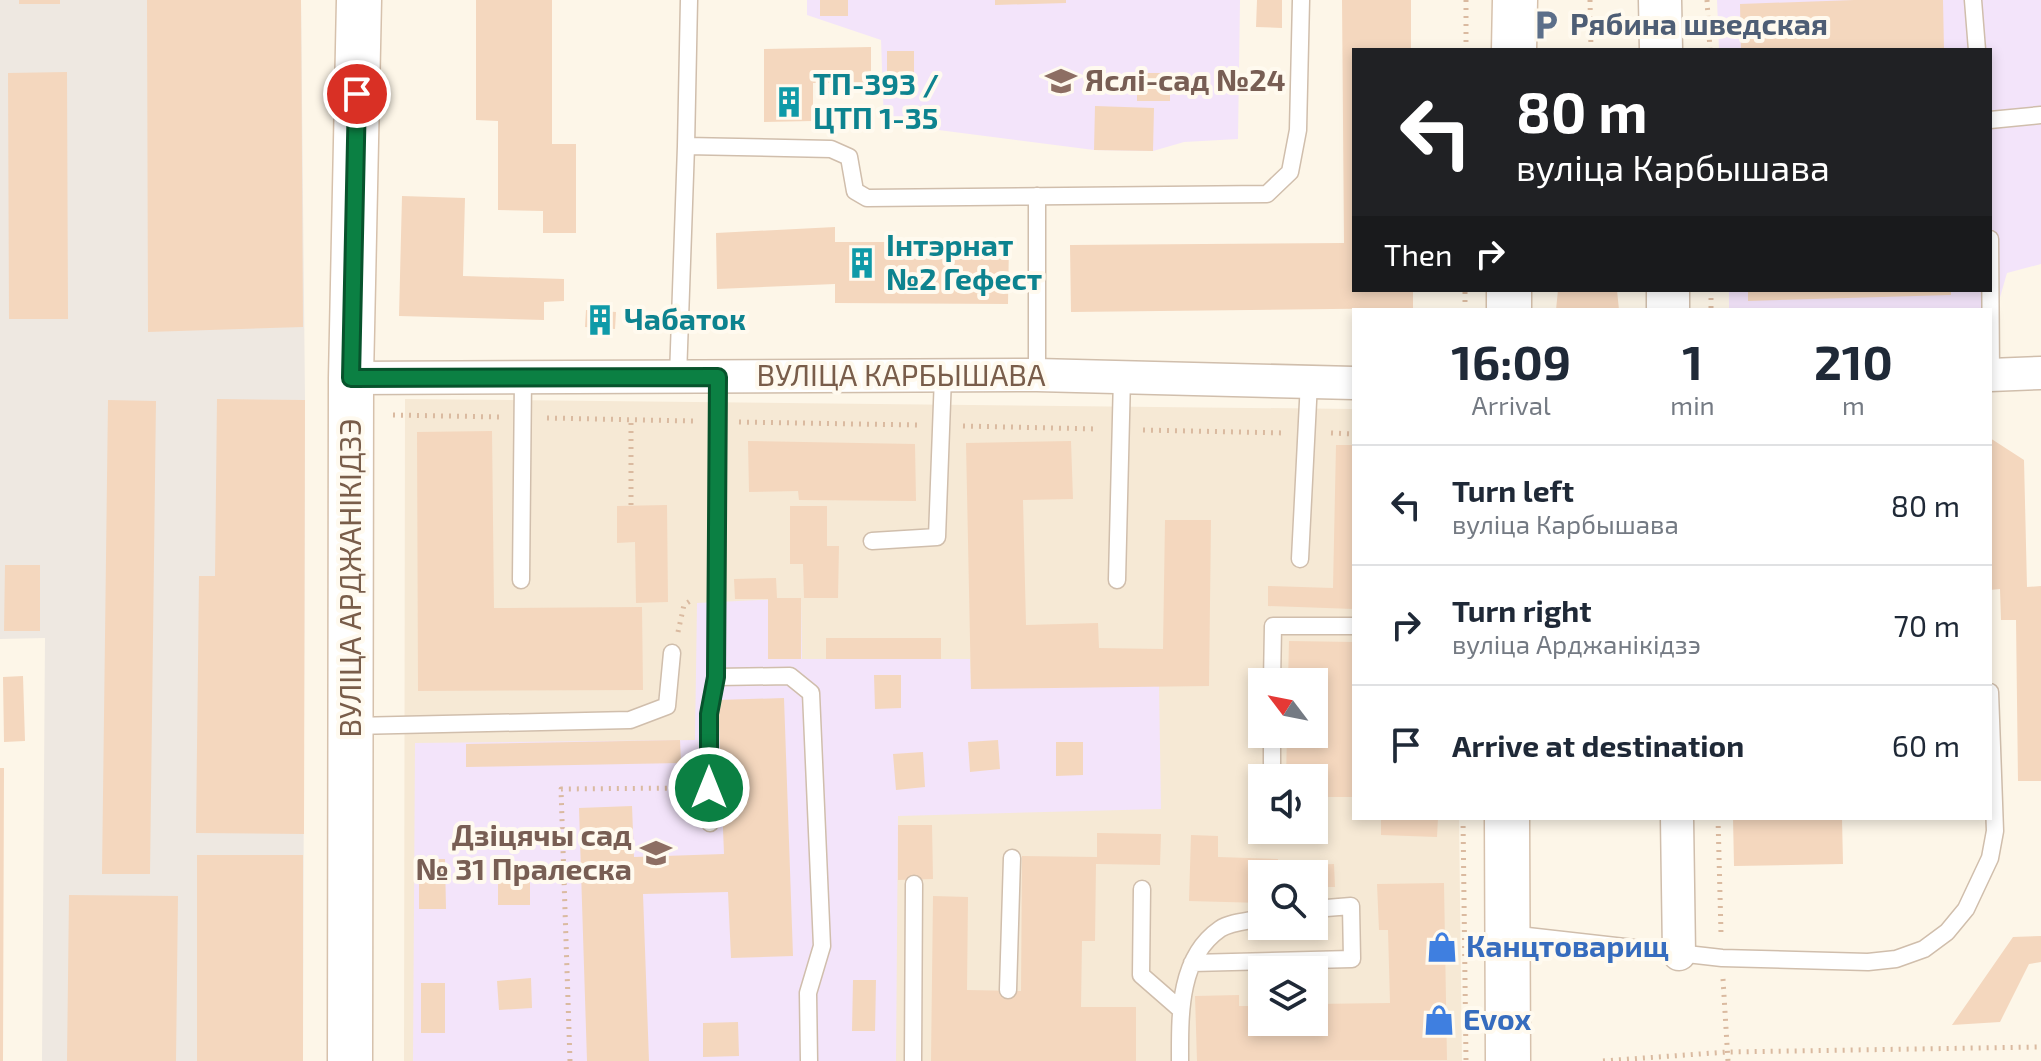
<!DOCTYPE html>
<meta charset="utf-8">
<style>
body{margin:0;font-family:"Exo 2",sans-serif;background:#f6f6f7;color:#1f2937;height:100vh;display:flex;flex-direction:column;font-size:30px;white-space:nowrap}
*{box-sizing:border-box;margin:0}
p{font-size:26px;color:#747a83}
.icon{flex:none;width:44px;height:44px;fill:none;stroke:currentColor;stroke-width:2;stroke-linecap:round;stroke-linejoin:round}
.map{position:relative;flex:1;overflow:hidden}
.sheet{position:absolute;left:1352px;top:308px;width:640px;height:512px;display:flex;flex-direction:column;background:#fff;border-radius:0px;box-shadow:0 4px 12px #0003}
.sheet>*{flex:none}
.top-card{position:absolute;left:1352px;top:48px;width:640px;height:244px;border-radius:0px;box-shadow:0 4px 12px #0003;background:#202124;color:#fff;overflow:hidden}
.needle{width:52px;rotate:302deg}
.buttons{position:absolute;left:1248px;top:668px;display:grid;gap:16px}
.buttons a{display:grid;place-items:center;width:80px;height:80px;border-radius:0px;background:#fff;box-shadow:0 4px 12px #0003;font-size:40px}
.pin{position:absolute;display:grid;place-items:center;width:68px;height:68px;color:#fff;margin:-34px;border:4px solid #fff;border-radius:50%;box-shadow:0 2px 8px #0007}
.me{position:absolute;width:88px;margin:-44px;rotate:0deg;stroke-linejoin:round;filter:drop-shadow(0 0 6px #0008)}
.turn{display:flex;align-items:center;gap:28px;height:168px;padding:0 32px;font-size:36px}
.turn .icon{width:104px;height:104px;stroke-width:2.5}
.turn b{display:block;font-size:56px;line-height:68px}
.then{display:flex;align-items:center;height:76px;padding:0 32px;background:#0003;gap:16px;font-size:30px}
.eta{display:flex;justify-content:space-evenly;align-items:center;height:136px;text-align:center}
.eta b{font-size:48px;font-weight:700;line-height:56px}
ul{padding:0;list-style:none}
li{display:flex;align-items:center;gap:24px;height:120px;padding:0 32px;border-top:2px solid #e0e1e3}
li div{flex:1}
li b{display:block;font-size:30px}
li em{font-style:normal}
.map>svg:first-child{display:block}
.residential{fill:#f6e9d5;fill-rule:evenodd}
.industrial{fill:#eee8e1}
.education{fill:#f3e4fa}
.building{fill:#f4d7be}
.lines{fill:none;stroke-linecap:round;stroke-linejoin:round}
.service-casing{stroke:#d0beac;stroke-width:19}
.minor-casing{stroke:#d0beac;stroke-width:35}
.tertiary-casing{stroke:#d0beac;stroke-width:45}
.secondary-casing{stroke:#d6c1ac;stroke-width:47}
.path{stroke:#dabaa0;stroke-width:5;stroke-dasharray:2 6;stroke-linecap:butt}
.service{stroke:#fff;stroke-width:16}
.minor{stroke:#fff;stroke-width:32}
.tertiary{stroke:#fff;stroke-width:42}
.secondary{stroke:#fff;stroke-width:44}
.route-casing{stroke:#07532c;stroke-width:20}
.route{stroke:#0b8043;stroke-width:14}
.labels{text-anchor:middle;stroke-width:8;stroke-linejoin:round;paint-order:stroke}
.service-label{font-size:30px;font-weight:bold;fill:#4e5e75;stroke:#fffaef;text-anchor:start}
.education-label{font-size:30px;font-weight:bold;fill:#785e54;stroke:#fffaef;text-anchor:start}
.culture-label{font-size:30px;font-weight:bold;fill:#0d838f;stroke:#fffaef;text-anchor:start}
.street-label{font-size:30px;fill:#795d4a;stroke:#fffaef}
.shop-label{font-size:30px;font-weight:bold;fill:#366cbe;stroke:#fffaef;text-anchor:start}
</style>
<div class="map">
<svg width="2041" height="1061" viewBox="0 0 2041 1061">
<rect width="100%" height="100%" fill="#fdf6e8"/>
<path class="residential" d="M405,399L1354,409V818H1459L1462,1061H404ZM1262,682H1314V734H1262ZM1262,778H1314V830H1262ZM1262,874H1314V926H1262ZM1262,970H1314V1022H1262Z"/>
<path class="industrial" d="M0,0H301L305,400L303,1061H42L45,638L0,639Z"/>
<path class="education" d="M807,0H1240L1238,139L1184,142L1153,151L1094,150L884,123L881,40L807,15Z
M1717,0H2041V264L2007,273L1992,325L1990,310H1729V290H1990V50H1719Z
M801,598L802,659H970L971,688L1159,685L1161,809L898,816L896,1061H413L415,743L695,740L697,603Z"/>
<path class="building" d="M19,0H60V4H19Z
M147,0H301L303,327L148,332Z
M476,0H552V144H576V233H543V211L498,210V121L476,120Z
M820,0H848V16H820Z
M995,0H1066V3L995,5Z
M1257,0H1282V28L1256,27Z
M1342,0H1411V50H1354V290H1413V308L1071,312L1070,245L1344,243Z
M1854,0H1943L1944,50H1741L1740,4Z
M871,47V83H813V121L764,122V49Z
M887,51H914V83L887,82Z
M67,72L68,319H9L8,73Z
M1137,73H1170V101H1137Z
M1095,106L1154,108L1153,151L1094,150Z
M402,196L465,198L463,276L564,279V301L544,302V320L399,316Z
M835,227V242H1009L1008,304L835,303V284L717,289L716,233Z
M1558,290H1617L1619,310H1556Z
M1748,290H1951V295L1748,301Z
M586,310L616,312L615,329L585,327Z
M217,399L305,400L304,834L196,833L199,576H215Z
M108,400L156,401L150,874H102Z
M492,431L494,608L642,607L643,690L418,691L417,432Z
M1990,438L2024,460L2027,587L2041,586V781H2018L2016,620H2001L2000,589L1990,590Z
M748,441L915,444L916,501L799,500L798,491L749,492Z
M1071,441L1073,499L1023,500L1026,625L1098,623L1099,648L1163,649L1165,520H1211L1209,686L971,689L966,443Z
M1336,445H1354V609L1268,606V586L1333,588Z
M667,505L668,602L636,603L635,542L617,543V506Z
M790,506H827V546H839L838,598H804L803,564H790Z
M5,565H40V631H4Z
M776,578L777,598H801V659H768V599H735L734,579Z
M826,638H941V659H826Z
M1289,641L1354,642V797H1314V778H1286L1287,734H1314V682H1288Z
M874,675H901V708L875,709Z
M23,676L25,741L4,742L3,677Z
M784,698L793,956L731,958L728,892L643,894L649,1061H587L579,808L632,806L634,857L724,854L718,700Z
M680,740L681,763L466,767V744Z
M998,740L1000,769L970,772L968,742Z
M1056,742H1083V775L1056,776Z
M923,752L925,787L896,790L893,754Z
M0,768H4L3,1061H0Z
M1381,818H1438L1437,837L1381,835Z
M1733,818H1842L1843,864L1734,866Z
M898,825H932L933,879L898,880Z
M1097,833L1161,834L1160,865L1096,864L1095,941H1082L1081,1007H1136V1061H931L933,896L968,897L967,990L1021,991L1022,856L1097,857Z
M1191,835L1218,836V857L1278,859V874H1262V903L1189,901Z
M197,855H303V1061H197Z
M419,859H445L446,909H419Z
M1334,864L1335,887H1314V874H1302V865Z
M498,874H530V905H498Z
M1444,883L1447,1060L1197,1061L1195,996L1239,995V1006H1262V1022H1314V1004L1390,1003L1388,930H1379L1377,884Z
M69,895L178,896L176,1061H67Z
M2041,936V962L2029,964L2000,1022L1952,1025L2013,937Z
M531,978L532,1008L499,1010L497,981Z
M853,980H876L875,1031H852Z
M421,983H445V1033H421Z
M738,1022L739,1056L703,1057V1023Z"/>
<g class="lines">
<defs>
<path id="service" d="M1973,0L1977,50
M1990,120L2041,115
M686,146L689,0
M1037,196V375
M1990,239L1991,375
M678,377L686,146L831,149L849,157L855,191L867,198L1267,194L1290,172L1298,130L1301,0
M872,541L937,537L943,376
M1300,559L1309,382
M521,580L523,378
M1117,580L1122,377
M716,677L790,676L811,693L822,946L808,993L809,1061
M1272,682L1273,626H1354
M353,726L630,720L667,706L672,653
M1272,778V734
M710,823L709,714L716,677L718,377
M1142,889L1141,975L1180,1009
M1511,934L1722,958L1868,962L1896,959L1924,949L1947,932L1966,909L1990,858L1995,831L1990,692
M1192,963L1352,959L1351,906L1314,909
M1008,990L1012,858
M913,1061L914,884
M1180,1061C1180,1016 1178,958 1220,929C1230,922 1250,921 1262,918"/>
<path id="minor" d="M1990,375L2041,373
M351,378L1037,375L1354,383
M1677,818L1679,954"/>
<path id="tertiary" d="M1660,0L1661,50
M1668,290V310"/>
<path id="secondary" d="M1514,50L1515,0
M1509,310V290
M1507,818L1508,1061
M350,1061L351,378L359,0"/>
</defs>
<use href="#service" class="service-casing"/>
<use href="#minor" class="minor-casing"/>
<use href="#tertiary" class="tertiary-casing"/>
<use href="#secondary" class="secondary-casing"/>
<path class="path" d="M1590,0L1591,50
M1707,0L1710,50
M1466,50V0
M1711,290V310
M1465,310V290
M393,415L501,417
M547,418L693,421
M739,422L917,425
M963,426L1097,429
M1143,430L1285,433
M1331,433L1354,434
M631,505V420
M678,632L684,605L693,599
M1463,818L1466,1061
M1718,818L1721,933
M1723,979L1728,1061
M570,1061L561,789L688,788
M1603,1061L1727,1052L2041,1047"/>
<use href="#service" class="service"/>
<use href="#minor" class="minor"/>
<use href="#tertiary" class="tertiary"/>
<use href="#secondary" class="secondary"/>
</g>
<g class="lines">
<defs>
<path id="route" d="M357,94L351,378L718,377L716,677L709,714V788"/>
</defs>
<use href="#route" class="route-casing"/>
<use href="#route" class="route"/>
</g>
<defs>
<symbol id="parking-bare" viewBox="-9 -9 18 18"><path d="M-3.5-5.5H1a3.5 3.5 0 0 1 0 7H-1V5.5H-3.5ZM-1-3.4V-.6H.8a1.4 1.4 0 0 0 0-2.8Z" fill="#5c6f8a" stroke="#fffaef" stroke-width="2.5" paint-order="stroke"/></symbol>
<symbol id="school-bare" viewBox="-9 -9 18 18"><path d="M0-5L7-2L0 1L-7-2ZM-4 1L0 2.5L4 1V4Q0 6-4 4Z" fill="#8d6e63" stroke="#fffaef" stroke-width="2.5" paint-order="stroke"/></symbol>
<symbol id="building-bare" viewBox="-9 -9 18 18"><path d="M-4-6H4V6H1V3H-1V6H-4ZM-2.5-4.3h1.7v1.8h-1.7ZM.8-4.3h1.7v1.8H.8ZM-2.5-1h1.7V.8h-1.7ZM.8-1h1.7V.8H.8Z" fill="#0f9aa8" stroke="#fffaef" stroke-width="2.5" paint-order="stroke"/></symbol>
<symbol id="shop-bare" viewBox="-9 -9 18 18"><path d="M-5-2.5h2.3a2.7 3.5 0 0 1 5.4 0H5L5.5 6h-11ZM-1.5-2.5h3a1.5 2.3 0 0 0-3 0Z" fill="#3f7fe0" stroke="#fffaef" stroke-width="2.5" paint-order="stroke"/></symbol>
</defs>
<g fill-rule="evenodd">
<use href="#parking-bare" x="1524" y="3" width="44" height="44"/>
<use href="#school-bare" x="1039" y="59" width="44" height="44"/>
<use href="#building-bare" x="767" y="80" width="44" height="44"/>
<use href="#building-bare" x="840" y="241" width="44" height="44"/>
<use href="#building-bare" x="578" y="298" width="44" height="44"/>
<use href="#school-bare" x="634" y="831" width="44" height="44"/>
<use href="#shop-bare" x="1420" y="925" width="44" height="44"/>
<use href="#shop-bare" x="1417" y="998" width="44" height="44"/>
</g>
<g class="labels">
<g class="service-label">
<text x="1570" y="35">Рябина шведская</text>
</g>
<g class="education-label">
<text x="1085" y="91">Яслі-сад №24</text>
<text x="632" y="846" text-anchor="end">Дзіцячы сад<tspan x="632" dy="34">№ 31 Пралеска</tspan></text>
</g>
<g class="culture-label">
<text x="813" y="95">ТП-393 /<tspan x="813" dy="34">ЦТП 1-35</tspan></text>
<text x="886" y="256">Інтэрнат<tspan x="886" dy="34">№2 Гефест</tspan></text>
<text x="624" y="330">Чабаток</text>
</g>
<g class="street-label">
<text x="901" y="386">ВУЛІЦА КАРБЫШАВА</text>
<text transform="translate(351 578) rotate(-90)" y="10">ВУЛІЦА АРДЖАНІКІДЗЭ</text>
</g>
<g class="shop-label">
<text x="1466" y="957">Канцтоварищ</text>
<text x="1463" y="1030">Evox</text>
</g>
</g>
</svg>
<div class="buttons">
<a><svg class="needle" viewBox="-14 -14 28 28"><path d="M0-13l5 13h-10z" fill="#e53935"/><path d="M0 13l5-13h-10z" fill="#747a83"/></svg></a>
<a><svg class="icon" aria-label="sound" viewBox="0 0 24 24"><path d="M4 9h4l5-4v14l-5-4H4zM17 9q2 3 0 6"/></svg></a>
<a><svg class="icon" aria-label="search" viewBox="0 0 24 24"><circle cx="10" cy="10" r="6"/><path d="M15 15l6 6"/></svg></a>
<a><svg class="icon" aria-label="layers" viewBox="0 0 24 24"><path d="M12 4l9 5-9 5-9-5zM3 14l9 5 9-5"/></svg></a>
</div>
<div class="pin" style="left:357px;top:94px;background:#d93025"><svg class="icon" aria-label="arrive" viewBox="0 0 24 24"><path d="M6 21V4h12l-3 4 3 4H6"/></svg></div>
<svg class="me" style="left:709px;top:788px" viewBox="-20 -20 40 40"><circle r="17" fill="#0b8043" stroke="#fff" stroke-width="3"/><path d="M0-11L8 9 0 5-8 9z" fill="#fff"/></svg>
<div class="top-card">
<div class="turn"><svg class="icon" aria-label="left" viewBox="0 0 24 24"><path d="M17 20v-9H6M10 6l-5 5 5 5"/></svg><div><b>80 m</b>вуліца Карбышава</div></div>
<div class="then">Then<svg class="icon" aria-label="right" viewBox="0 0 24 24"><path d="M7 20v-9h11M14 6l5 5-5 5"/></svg></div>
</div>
<section class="sheet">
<div class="eta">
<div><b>16:09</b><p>Arrival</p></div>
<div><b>1</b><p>min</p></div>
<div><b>210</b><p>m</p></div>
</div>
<ul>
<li><svg class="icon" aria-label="left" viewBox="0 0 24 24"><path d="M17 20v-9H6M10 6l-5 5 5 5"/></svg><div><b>Turn left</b><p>вуліца Карбышава</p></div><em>80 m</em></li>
<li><svg class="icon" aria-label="right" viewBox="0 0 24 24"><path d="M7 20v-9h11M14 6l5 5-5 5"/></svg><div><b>Turn right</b><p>вуліца Арджанікідзэ</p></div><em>70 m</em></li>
<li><svg class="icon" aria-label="arrive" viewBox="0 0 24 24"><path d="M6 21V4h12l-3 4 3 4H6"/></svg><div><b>Arrive at destination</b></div><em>60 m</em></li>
</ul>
</section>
</div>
